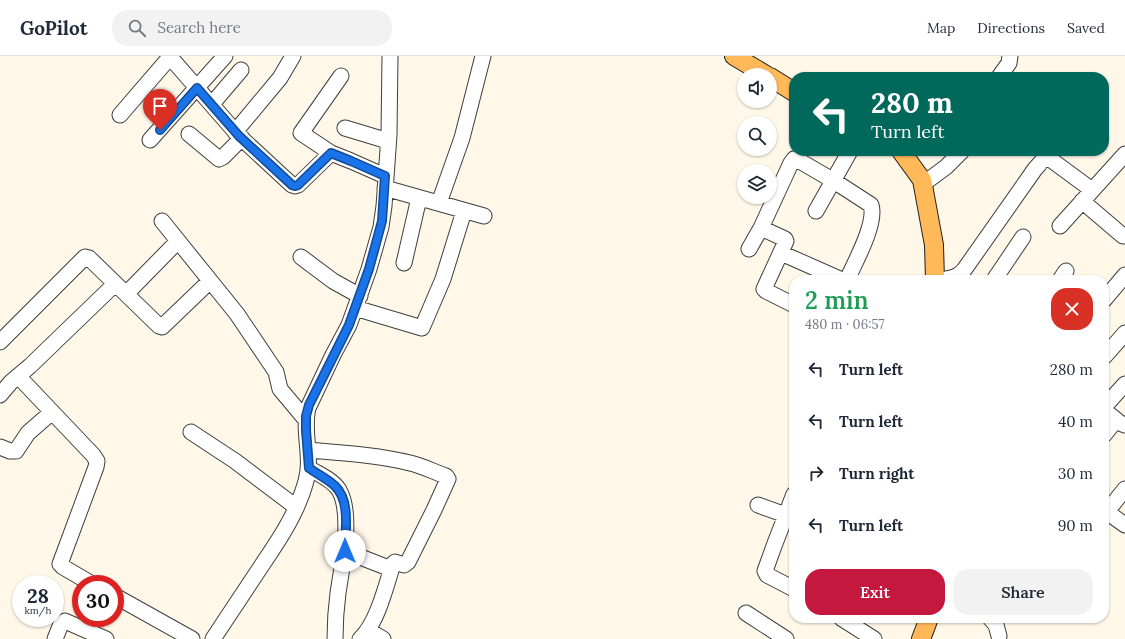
<!DOCTYPE html>
<meta charset="utf-8">
<style>
body{margin:0;font-family:Lora,serif;background:#f2f2f3;color:#1f2937;height:100vh;display:flex;flex-direction:column;font-size:15px;white-space:nowrap}
*{box-sizing:border-box;margin:0}
p{font-size:13px;color:#747a83}
.icon{flex:none;width:22px;height:22px;fill:none;stroke:currentColor;stroke-width:2;stroke-linecap:round;stroke-linejoin:round}
.map{position:relative;flex:1;overflow:hidden}
.panel{position:absolute;left:789px;top:219px;width:320px;height:348px;display:flex;flex-direction:column;background:#fff;border-radius:16px;box-shadow:0 1px 3px #0004}
.panel>*{flex:none}
.hud{position:absolute;left:789px;top:16px;width:320px;height:84px;border-radius:16px;box-shadow:0 1px 3px #0004;background:#00695c;color:#fff;overflow:hidden}
.fabs{position:absolute;left:737px;top:12px;display:grid;gap:8px}
.fabs a{display:grid;place-items:center;width:40px;height:40px;border-radius:50%;background:#fff;box-shadow:0 1px 3px #0004;font-size:20px}
.speed{position:absolute;left:12px;top:519px;display:flex;gap:8px;font-size:20px;font-weight:700;text-align:center}
.speed>*{display:grid;place-content:center;width:52px;height:52px;border-radius:50%;background:#fff;box-shadow:0 1px 3px #0004;line-height:1}
.speed small{font-size:10px;font-weight:400}
.speed .limit{border:6px solid #d22;background:#fff;color:#111}
.pin{position:absolute;display:grid;place-items:center;width:34px;height:34px;color:#fff;margin:-41px -17px;border-radius:50% 50% 50% 0;rotate:-45deg;box-shadow:0 0 4px #0007}
.pin .icon{rotate:45deg}
.me{position:absolute;width:44px;margin:-22px;rotate:0deg;stroke-linejoin:round;filter:drop-shadow(0 0 3px #0008)}
.turn{display:flex;align-items:center;gap:14px;height:84px;padding:0 16px;font-size:18px}
.turn .icon{width:52px;height:52px;stroke-width:2.5}
.turn b{display:block;font-size:28px;line-height:34px}
.round{display:grid;place-items:center;flex:none;width:42px;height:42px;border-radius:16px;background:#f2f2f3}
.headline{display:flex;align-items:center;justify-content:space-between;height:68px;padding:0 16px}
h1{font-size:24px;font-weight:600;line-height:30px;color:#1e9e55}
.primary-button{display:flex;gap:8px;margin-top:auto;padding:8px 16px}
.primary-button a{flex:1;height:46px;border-radius:16px;background:#c5183f;color:#fff;font-size:16px;font-weight:600;line-height:46px;text-align:center}
.primary-button a+a{background:#f2f2f3;color:#1f2937}
ul{padding:0;list-style:none}
li{display:flex;align-items:center;gap:12px;height:52px;padding:0 16px}
li div{flex:1}
li b{display:block;font-size:15px}
li em{font-style:normal}
header{display:flex;align-items:center;gap:24px;box-sizing:border-box;height:56px;padding:0 20px;background:#fff;border-bottom:1px solid #e0e1e3}
header strong{font-size:19px}
nav{display:flex;gap:22px;margin-inline-start:auto;font-size:14px}
.search{width:280px;height:36px;background:#f2f2f3;display:flex;align-items:center;gap:10px;box-sizing:border-box;padding:0 14px;border-radius:16px;color:#747a83;font-size:15px}
.map>svg:first-child{display:block}
.lines{fill:none;stroke-linecap:round;stroke-linejoin:round}
.minor-casing{stroke:#3e3e3e;stroke-width:17}
.major-casing{stroke:#1c1c1c;stroke-width:20}
.minor{stroke:#fff;stroke-width:15}
.major{stroke:#ffb958;stroke-width:18}
.route-casing{stroke:#114b97;stroke-width:10}
.route{stroke:#1a73e8;stroke-width:7}
</style>
<header>
<strong>GoPilot</strong>
<div class="search"><svg class="icon" aria-label="search" viewBox="0 0 24 24"><circle cx="10" cy="10" r="6"/><path d="M15 15l6 6"/></svg>Search here</div>
<nav><a>Map</a><a>Directions</a><a>Saved</a></nav>
</header>
<div class="map">
<svg width="1125" height="583" viewBox="0 0 1125 583">
<rect width="100%" height="100%" fill="#fff7e8"/>
<g class="lines">
<defs>
<path id="minor" d="M999,21L1009,7L1010,0
M212,48L241,14
M120,59L170,1L239,80L292,129L295,130L298,129L331,97L351,105L385,120
M345,72L388,85
M235,76L280,22L293,0
M189,78L219,103L223,101L242,82
M150,84L225,0
M331,97L301,77L341,20
M923,128L946,111L962,95
M385,132L484,160
M1082,145L1123,180
M439,147L462,82L483,0
M816,155L850,95
M162,165L237,258L276,316L280,333L306,364
M1060,170L1125,98
M761,172L785,183L786,185L764,233L766,235L794,249
M749,193L761,172L791,107L794,103L798,104L834,125L871,149C877,167 855,206 847,224
M781,197L842,224
M301,201L333,225L360,240
M404,207L419,142
M941,224C950,222 957,222 964,214L1035,113L1043,104L1050,103L1092,134
M994,224L1023,181
M1060,224L1066,215
M126,238L178,185
M1104,244L1125,219
M355,252L422,272L443,223L464,155
M0,286L85,201L89,202L159,270L162,271L210,225
M1104,301L1125,277
M18,320L93,399L97,405L96,411L60,508L63,511L92,528
M0,339L11,326L30,310L115,228
M1104,351L1125,328
M1104,354L1120,367L1125,369
M191,376L235,405L296,451
M1104,379L1116,364
M0,391L10,395H16L28,377L52,356
M308,394C343,397 377,399 410,407C423,410 434,416 446,420L448,423L434,454L408,506L404,509L395,506L393,508C386,530 377,568 360,583
M309,412C318,418 333,424 339,434C353,458 342,510 338,537C336,552 335,568 335,583
M794,438L774,490L765,515L767,519L794,533
M758,449L794,462
M1104,454L1125,469
M1104,459L1125,433
M345,495L391,513
M115,540L192,583
M746,557L786,583
M841,562L874,583
M990,562L996,569L999,580
M368,574L383,583
M55,583L61,568L65,565L106,583
M213,583C230,557 247,532 264,506C281,481 298,455 306,425C313,401 302,376 308,352L333,299L349,269L369,213L381,171L384,150L389,79L390,0"/>
<path id="major" d="M734,0L766,19
M770,21L794,36
M901,95L922,124L934,189L935,224
M921,583L929,562"/>
</defs>
<use href="#minor" class="minor-casing"/>
<use href="#major" class="major-casing"/>
<use href="#minor" class="minor"/>
<use href="#major" class="major"/>
</g>
<g class="lines">
<defs>
<path id="route" d="M160,74L197,32L239,80L292,129L295,130L298,129L331,97L351,105L385,120L382,165L369,213L349,269L309,349L306,360V374L309,412C317,418 328,423 335,430C351,445 345,476 345,495"/>
</defs>
<use href="#route" class="route-casing"/>
<use href="#route" class="route"/>
</g>
</svg>
<div class="fabs">
<a><svg class="icon" aria-label="sound" viewBox="0 0 24 24"><path d="M4 9h4l5-4v14l-5-4H4zM17 9q2 3 0 6"/></svg></a>
<a><svg class="icon" aria-label="search" viewBox="0 0 24 24"><circle cx="10" cy="10" r="6"/><path d="M15 15l6 6"/></svg></a>
<a><svg class="icon" aria-label="layers" viewBox="0 0 24 24"><path d="M12 4l9 5-9 5-9-5zM3 14l9 5 9-5"/></svg></a>
</div>
<div class="speed"><div>28<small>km/h</small></div><div class="limit">30</div></div>
<div class="pin" style="left:160px;top:74px;background:#d93025"><svg class="icon" aria-label="arrive" viewBox="0 0 24 24"><path d="M6 21V4h12l-3 4 3 4H6"/></svg></div>
<svg class="me" style="left:345px;top:495px" viewBox="-20 -20 40 40"><circle r="19" fill="#fff"/><path d="M0-13L10 11 0 6-10 11z" fill="#1a73e8"/></svg>
<div class="hud">
<div class="turn"><svg class="icon" aria-label="left" viewBox="0 0 24 24"><path d="M17 20v-9H6M10 6l-5 5 5 5"/></svg><div><b>280 m</b>Turn left</div></div>
</div>
<section class="panel">
<div class="headline"><div><h1>2 min</h1><p>480 m · 06:57</p></div><a class="round" style="background:#d93025;color:#fff"><svg class="icon" aria-label="close" viewBox="0 0 24 24"><path d="M6 6l12 12M18 6L6 18"/></svg></a></div>
<ul>
<li><svg class="icon" aria-label="left" viewBox="0 0 24 24"><path d="M17 20v-9H6M10 6l-5 5 5 5"/></svg><div><b>Turn left</b></div><em>280 m</em></li>
<li><svg class="icon" aria-label="left" viewBox="0 0 24 24"><path d="M17 20v-9H6M10 6l-5 5 5 5"/></svg><div><b>Turn left</b></div><em>40 m</em></li>
<li><svg class="icon" aria-label="right" viewBox="0 0 24 24"><path d="M7 20v-9h11M14 6l5 5-5 5"/></svg><div><b>Turn right</b></div><em>30 m</em></li>
<li><svg class="icon" aria-label="left" viewBox="0 0 24 24"><path d="M17 20v-9H6M10 6l-5 5 5 5"/></svg><div><b>Turn left</b></div><em>90 m</em></li>
</ul>
<div class="primary-button"><a>Exit</a><a>Share</a></div>
</section>
</div>
